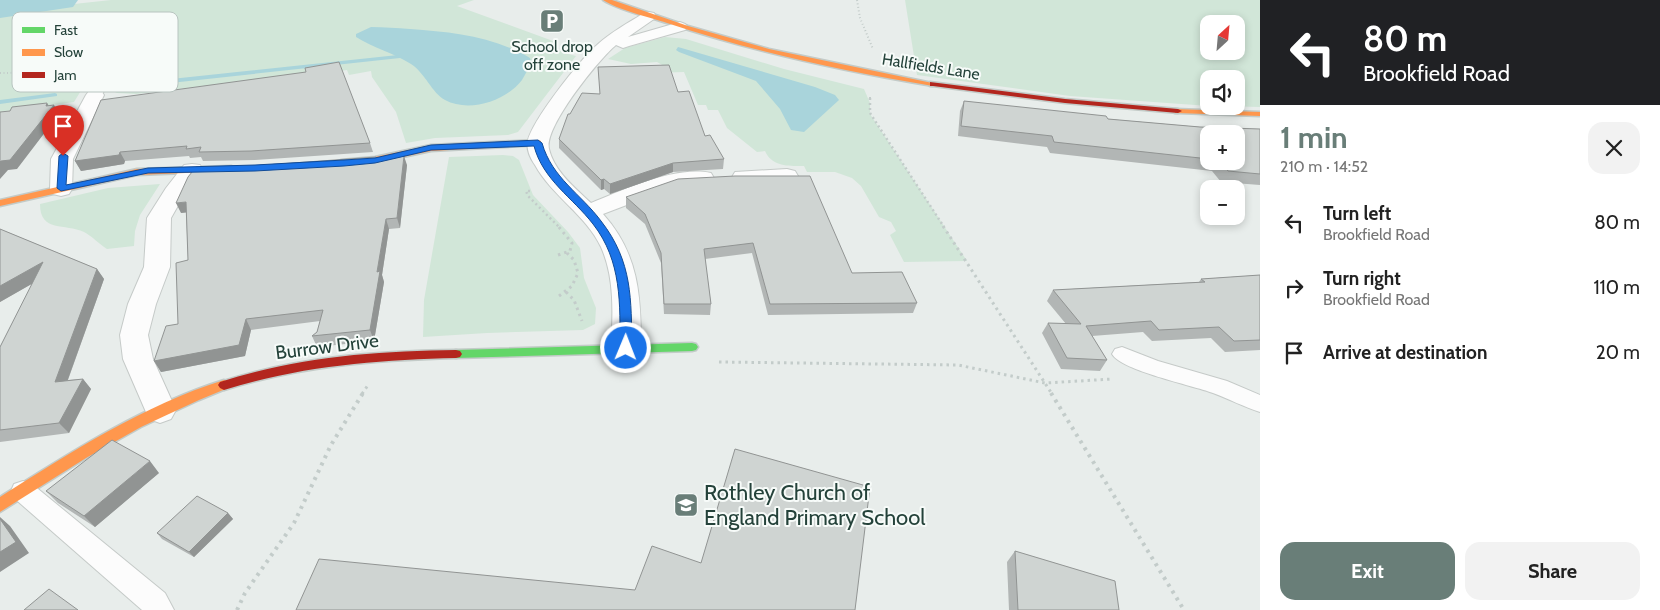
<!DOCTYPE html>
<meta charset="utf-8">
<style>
body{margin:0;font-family:Cabin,sans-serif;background:#f2f2f2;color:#222;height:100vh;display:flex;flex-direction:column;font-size:19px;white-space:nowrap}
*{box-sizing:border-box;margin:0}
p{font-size:16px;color:#767676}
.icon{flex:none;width:28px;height:28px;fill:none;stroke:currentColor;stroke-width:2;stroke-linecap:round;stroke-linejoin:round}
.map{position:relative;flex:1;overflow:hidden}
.side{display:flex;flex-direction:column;background:#fff;width:400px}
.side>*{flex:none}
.banner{background:#202124;color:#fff;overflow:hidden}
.needle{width:32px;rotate:26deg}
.tools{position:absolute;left:1200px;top:15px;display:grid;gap:10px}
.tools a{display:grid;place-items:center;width:45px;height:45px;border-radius:10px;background:#fff;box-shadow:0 2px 8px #0003;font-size:25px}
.pin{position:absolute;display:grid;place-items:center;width:42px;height:42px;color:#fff;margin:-51px -21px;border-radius:50% 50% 50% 0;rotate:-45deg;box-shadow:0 0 5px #0007}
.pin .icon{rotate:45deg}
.me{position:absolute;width:55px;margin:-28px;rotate:1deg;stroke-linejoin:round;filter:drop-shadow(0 0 4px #0008)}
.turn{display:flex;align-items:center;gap:18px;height:105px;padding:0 20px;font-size:22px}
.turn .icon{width:65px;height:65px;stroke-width:2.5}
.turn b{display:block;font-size:35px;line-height:42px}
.round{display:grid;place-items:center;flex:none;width:52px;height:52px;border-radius:15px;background:#f2f2f2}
.head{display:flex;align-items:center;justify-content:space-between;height:85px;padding:0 20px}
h1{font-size:30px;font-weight:800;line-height:38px;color:#697e78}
.cta{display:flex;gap:10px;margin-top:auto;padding:10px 20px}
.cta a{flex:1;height:58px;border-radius:15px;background:#697e78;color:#fff;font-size:20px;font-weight:800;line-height:58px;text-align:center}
.cta a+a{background:#f2f2f2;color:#222}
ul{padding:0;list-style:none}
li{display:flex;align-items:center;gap:15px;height:65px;padding:0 20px}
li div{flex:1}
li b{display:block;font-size:19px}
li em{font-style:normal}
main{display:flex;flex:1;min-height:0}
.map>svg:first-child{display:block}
.green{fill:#d1e6d8;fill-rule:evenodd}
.water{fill:#a9d4db}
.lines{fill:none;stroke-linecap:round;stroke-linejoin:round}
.stream{fill:#a9d4db;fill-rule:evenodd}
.river{fill:#a9d4db;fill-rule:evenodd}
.lane-casing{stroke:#c5cac8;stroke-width:2}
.street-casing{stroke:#c5cac8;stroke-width:2}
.fast-casing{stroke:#c3cbc8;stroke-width:3}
.slow-casing{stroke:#c3cbc8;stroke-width:3}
.jam-casing{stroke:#c3cbc8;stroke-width:3}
.path-far3{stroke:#c3ccca;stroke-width:2;stroke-dasharray:1 2.5;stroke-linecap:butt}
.path-far2{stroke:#c3ccca;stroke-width:2.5;stroke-dasharray:2 3;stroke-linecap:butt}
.path-far1{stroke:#c3ccca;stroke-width:3;stroke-dasharray:2.5 4;stroke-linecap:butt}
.path{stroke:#c3ccca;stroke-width:4;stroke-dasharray:3 5;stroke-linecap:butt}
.lane{fill:#fcfcfc;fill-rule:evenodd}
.street{fill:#fcfcfc;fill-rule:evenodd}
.fast{fill:#63d668;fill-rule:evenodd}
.slow{fill:#ff974d;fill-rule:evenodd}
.jam{fill:#b3261e;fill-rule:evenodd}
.wall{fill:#b2b6b5;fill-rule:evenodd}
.shaded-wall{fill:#919493}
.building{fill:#cfd4d2;stroke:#919493}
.route{fill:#1a73e8;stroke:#114b97}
.labels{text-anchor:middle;stroke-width:4;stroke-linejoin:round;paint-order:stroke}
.far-poi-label{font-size:16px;fill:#24423a;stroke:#f7fbf9}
.far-street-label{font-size:16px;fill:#24423a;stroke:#f7fbf9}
.street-label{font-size:19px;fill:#24423a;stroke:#f7fbf9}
.near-poi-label{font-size:22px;fill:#24423a;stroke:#f7fbf9;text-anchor:start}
.key{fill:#f7fbf9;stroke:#b8c4c0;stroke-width:1}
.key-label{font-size:14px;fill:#24423a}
</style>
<main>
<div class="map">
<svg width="1260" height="610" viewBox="0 0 1260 610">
<rect width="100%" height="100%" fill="#e8edeb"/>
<path class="green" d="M111,0H474L457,6L553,41C556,52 566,53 576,56L518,132L508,135L435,138L406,143L396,112L372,77L371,71L349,75L347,70L308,76L257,80L136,94L117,93L111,90L112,85L82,89L74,102L0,112V12Z
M905,0H1260V107L1221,106H1236V79H1209V106L1070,96L917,75ZM1209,24H1236V51H1209Z
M665,37L686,39L784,69L864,89L870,103V114L967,261L904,262L890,235L896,231L891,222L879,217L861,186L852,178L835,172H807L804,166C789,166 772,167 765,151L757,152L727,128L718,110H708L706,105H698L684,72L655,73L664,66L657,62L631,64L608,59L625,48Z
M503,155L513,156L519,160L533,195L568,232L580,248L584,278L596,308L595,324L583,330L487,333L423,337L424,300L449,157Z
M160,184L140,215L135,231L134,246L107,249C99,244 92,236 84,232C65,223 40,233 40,204L108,188Z"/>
<path class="water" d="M371,27C384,27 397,28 410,29C452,32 493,36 530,58L531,63C528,69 525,75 522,80C506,101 469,113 445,100C432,93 425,73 411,64C394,53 373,48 356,37V34Z
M678,47L815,87L835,95L839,100L804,132L791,130L780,109L756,81L679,52L676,50Z"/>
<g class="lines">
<path class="stream" d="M398,55L400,56V58L124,88L121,86L124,84Z
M55,93L57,94V96L0,104V100Z"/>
<path class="river" d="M0,0H78L73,7L0,18Z"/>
<defs>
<path id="lane" d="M122,69L126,70L128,73L126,76L108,86L99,98H91L89,95L100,80Z
M1122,347L1158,361L1227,381L1260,395V412C1244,407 1229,399 1213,393C1192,385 1122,371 1112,354L1115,349Z
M23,481L32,484L165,593L174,610H142L14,498L11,491L14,484Z"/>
<path id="street" d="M649,12L654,13L656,16L654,19L628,37L680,22L685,24L688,27L685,30L629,46L623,48L616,45C599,59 544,127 549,149C554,171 575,188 591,203C623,190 676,165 711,173L714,178L711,183L666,190L603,214C639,254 641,296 641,348L636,355L626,358L616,355L611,348C613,315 615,278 601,247C586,215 552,196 535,165C530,158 526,148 528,140C534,118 579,61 597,45C611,32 628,23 644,13Z
M95,89L101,91L104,95L73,159L72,189L69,194L61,196L53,194L50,189L51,159L86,95L89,91Z
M192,164L200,165L203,170L184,195L171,218L170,267L156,304L148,335L153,359L176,410L171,419L160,423L149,419L123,359L120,335L128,304L144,267L147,218L166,188L184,165Z
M787,169L795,171L798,176L795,181L743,184L735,182L732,177L735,172Z"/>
<path id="fast" d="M692,343L696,344L698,347L696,350L692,351L456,358L452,357L450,354L452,351L456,350Z"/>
<path id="slow" d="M603,0H612L688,26L769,49L937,84L933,86C843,71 754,52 667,23C649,17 618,10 603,0Z
M1175,109L1260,112V116L1178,113H1175Z
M538,140L541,141V145L431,151L375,163L341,166L337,163L341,160L375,157L431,145Z
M231,166L234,167V171L137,175L0,206V200L137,169Z
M224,380L228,382L230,385L228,388L199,400L141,427L86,458L0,512V497C71,452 144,405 224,380Z"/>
<path id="jam" d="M930,82L1065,99L1178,109L1182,111L1178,113L1065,103L933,86H930Z
M456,350L460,351L462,354L460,357L456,358C377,360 300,366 224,390L220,388L218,385L220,382C297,357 375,351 456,350Z"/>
</defs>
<use href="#lane" class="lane-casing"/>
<use href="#street" class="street-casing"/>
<use href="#fast" class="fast-casing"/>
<use href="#slow" class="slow-casing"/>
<use href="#jam" class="jam-casing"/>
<path class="path-far3" d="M857,0L860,18L873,49
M0,73L84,72
M870,97V99"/>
<path class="path-far2" d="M870,98V113L944,227
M530,191H526L528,196L559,227"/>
<path class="path-far1" d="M943,226L1052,394
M558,255L570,251L572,243L558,226
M566,292L574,300L582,321
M559,296L572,286L578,273L574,260L567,253
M719,362L958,365L1045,383L1113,379
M362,394L368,385"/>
<path class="path" d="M1051,393L1184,610
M237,610L245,593L294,523L331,445L363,393"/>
<use href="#lane" class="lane"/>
<use href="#street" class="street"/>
<use href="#fast" class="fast"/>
<use href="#slow" class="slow"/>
<use href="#jam" class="jam"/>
</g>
<path class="wall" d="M598,67L678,92L705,136L724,159L723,169L673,172L610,194L604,189L601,190L559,148V139L570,114L600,94Z
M101,100L370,143L373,152L255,160L203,161L201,157L190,158L189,156L125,161L124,164L81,171L75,161Z
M964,101L1108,119L1200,127L1260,129V185L1221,182L1212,171L1050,153L1047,147L958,136L960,111ZM1209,134L1236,161H1209Z
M378,161L407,165L400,228L389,229L382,275L384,282L374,341L317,347L312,336L317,332L320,321L251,330L245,356L161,372L154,361L178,324L188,260L186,212L181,213L251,166Z
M626,197L852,273L917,303L913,313L768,315L752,253L705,259L711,304L710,315L664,314L661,263L645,224L626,208Z
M0,229L97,269L104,279L68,380L83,379L91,389L69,433L0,442V347L33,283L0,302Z
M1260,275V350L1225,352L1211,338L1152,341L1143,332L1092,336L1107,360L1100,371L1061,369L1042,333L1048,323L1066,324L1047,301L1053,290L1199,282L1201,279Z
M159,473L95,527L58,503L46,491Z
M228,513L233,519L194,557L162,539L157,533Z
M1015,551L1119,610H1009L1007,562Z"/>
<path class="shaded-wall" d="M47,103L51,109L54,105L59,114L17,169L8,170L0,179V162Z
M120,152L125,161L124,164L81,171L75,161Z
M404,156L407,165L400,228L397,218Z
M673,163V172L610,194V184Z
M604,179V189L601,190V180Z
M186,202L191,212L181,213L176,203Z
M386,219L389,229L382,275L384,282L374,341L370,330L377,272Z
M43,262L51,273L0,302V286Z
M97,269L104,279L63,393L55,382Z
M246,319L251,330L245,356L161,372L154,361Z
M83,379L91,389L69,433L59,423Z
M150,461L159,473L95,527L84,516Z
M228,513L233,519L194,557L189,552Z
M0,517L10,526L29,553L0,572Z"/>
<path class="building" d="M339,62L370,143L251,151L199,152L201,147L186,149L187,146L120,152L119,155L75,161L101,100L306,72L305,68Z
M669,65L678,92L689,91L705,136L710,135L724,159L673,163L610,184L604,179L601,180L559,139L568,114H570L582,93L600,94L598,67Z
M964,101L1106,116L1108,119L1200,127L1260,129V174L1228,171L1220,161H1236V134H1209V159L1054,142L1052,136L961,126Z
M47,103L46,106L54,105L10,160L1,161L0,162V112L10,111L12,107Z
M404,156L397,218L386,219L377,272L380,271L370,330L312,336L317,332L323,310L246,319L239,345L154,361L166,326L178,324L176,263L188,260L186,202L176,203L188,177L196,167L251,166L376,157L378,161Z
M735,176H810L852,273L902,272L917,303L770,304L753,243L704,249L711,304H664L661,253L645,214L626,197L678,179Z
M0,229L97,269L55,382L83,379L59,423L0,430V347L43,262L0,286Z
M1260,275V340L1234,341L1219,327L1159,330L1151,321L1086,326L1107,360L1067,358L1048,323L1081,324L1053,290L1205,282L1201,279Z
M112,440L150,461L84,516L46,491Z
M735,449L870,487L855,610H296L319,559L635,590L652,546L701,563Z
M197,496L228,513L189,552L157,533Z
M0,519L16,542L0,552Z
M1015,551L1115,581L1119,610H1018Z
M49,589L78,610H24Z"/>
<path class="route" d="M538,140L542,143C552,178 581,194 601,221C633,262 631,300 632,348L630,351H622L620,348C620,304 622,261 593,224C573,198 543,180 534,146L431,150L375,163L344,166L255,171L148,173L61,191L57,188L59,156L63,153L68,156L66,185L148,168L255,165L344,160L375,158L431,145Z"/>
<defs>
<symbol id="parking-square" viewBox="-11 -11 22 22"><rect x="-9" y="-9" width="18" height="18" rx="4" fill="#697e78" stroke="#f7fbf9"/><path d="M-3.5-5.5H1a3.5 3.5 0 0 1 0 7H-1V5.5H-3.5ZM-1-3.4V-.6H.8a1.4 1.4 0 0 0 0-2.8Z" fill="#fff"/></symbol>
<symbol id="school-square" viewBox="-11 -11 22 22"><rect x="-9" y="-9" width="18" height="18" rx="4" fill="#697e78" stroke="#f7fbf9"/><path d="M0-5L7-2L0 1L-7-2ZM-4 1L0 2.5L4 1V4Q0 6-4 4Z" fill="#fff"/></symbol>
</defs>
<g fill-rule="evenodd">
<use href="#parking-square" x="538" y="7" width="28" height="28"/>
<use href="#school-square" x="672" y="491" width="28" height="28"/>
</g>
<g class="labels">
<g class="far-poi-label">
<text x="552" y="52">School drop<tspan x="552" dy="18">off zone</tspan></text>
</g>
<g class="far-street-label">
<text transform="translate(931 66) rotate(9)" y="6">Hallfields Lane</text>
</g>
<g class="street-label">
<text transform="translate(327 346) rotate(-7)" y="7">Burrow Drive</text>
</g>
<g class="near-poi-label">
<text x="704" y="500">Rothley Church of<tspan x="704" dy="25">England Primary School</tspan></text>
</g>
</g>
<rect x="12" y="12" width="166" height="80" rx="8" class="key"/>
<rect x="22" y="27" width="23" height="6" fill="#63d668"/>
<rect x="22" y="49" width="23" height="7" fill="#ff974d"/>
<rect x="22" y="72" width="23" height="6" fill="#b3261e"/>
<g class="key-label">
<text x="54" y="35">Fast</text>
<text x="54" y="57">Slow</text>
<text x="54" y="80">Jam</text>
</g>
</svg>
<div class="tools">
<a><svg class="needle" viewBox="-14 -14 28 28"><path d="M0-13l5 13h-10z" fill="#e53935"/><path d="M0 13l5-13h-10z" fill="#767676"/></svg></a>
<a><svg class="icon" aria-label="sound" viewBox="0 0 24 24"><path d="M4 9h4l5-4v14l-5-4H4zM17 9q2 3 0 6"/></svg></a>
<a>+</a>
<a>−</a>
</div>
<div class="pin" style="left:63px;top:156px;background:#d93025"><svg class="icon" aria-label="arrive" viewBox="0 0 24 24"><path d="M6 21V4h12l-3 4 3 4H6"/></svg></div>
<svg class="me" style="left:626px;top:348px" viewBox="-20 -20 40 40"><circle r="17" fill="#1a73e8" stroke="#fff" stroke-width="3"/><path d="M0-11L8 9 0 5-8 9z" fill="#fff"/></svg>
</div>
<section class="side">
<div class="banner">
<div class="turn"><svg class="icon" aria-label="left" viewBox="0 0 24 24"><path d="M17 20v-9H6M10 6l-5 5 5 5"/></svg><div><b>80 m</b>Brookfield Road</div></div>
</div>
<div class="head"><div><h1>1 min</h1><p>210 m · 14:52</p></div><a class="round"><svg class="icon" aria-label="close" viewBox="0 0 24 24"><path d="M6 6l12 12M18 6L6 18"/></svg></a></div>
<ul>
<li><svg class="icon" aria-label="left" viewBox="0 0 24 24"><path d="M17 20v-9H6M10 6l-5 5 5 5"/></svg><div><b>Turn left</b><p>Brookfield Road</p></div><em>80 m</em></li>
<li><svg class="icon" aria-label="right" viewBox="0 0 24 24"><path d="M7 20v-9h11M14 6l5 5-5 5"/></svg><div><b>Turn right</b><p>Brookfield Road</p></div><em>110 m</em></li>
<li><svg class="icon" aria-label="arrive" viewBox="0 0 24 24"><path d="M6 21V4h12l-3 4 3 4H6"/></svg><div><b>Arrive at destination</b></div><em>20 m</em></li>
</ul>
<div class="cta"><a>Exit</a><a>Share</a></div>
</section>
</main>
